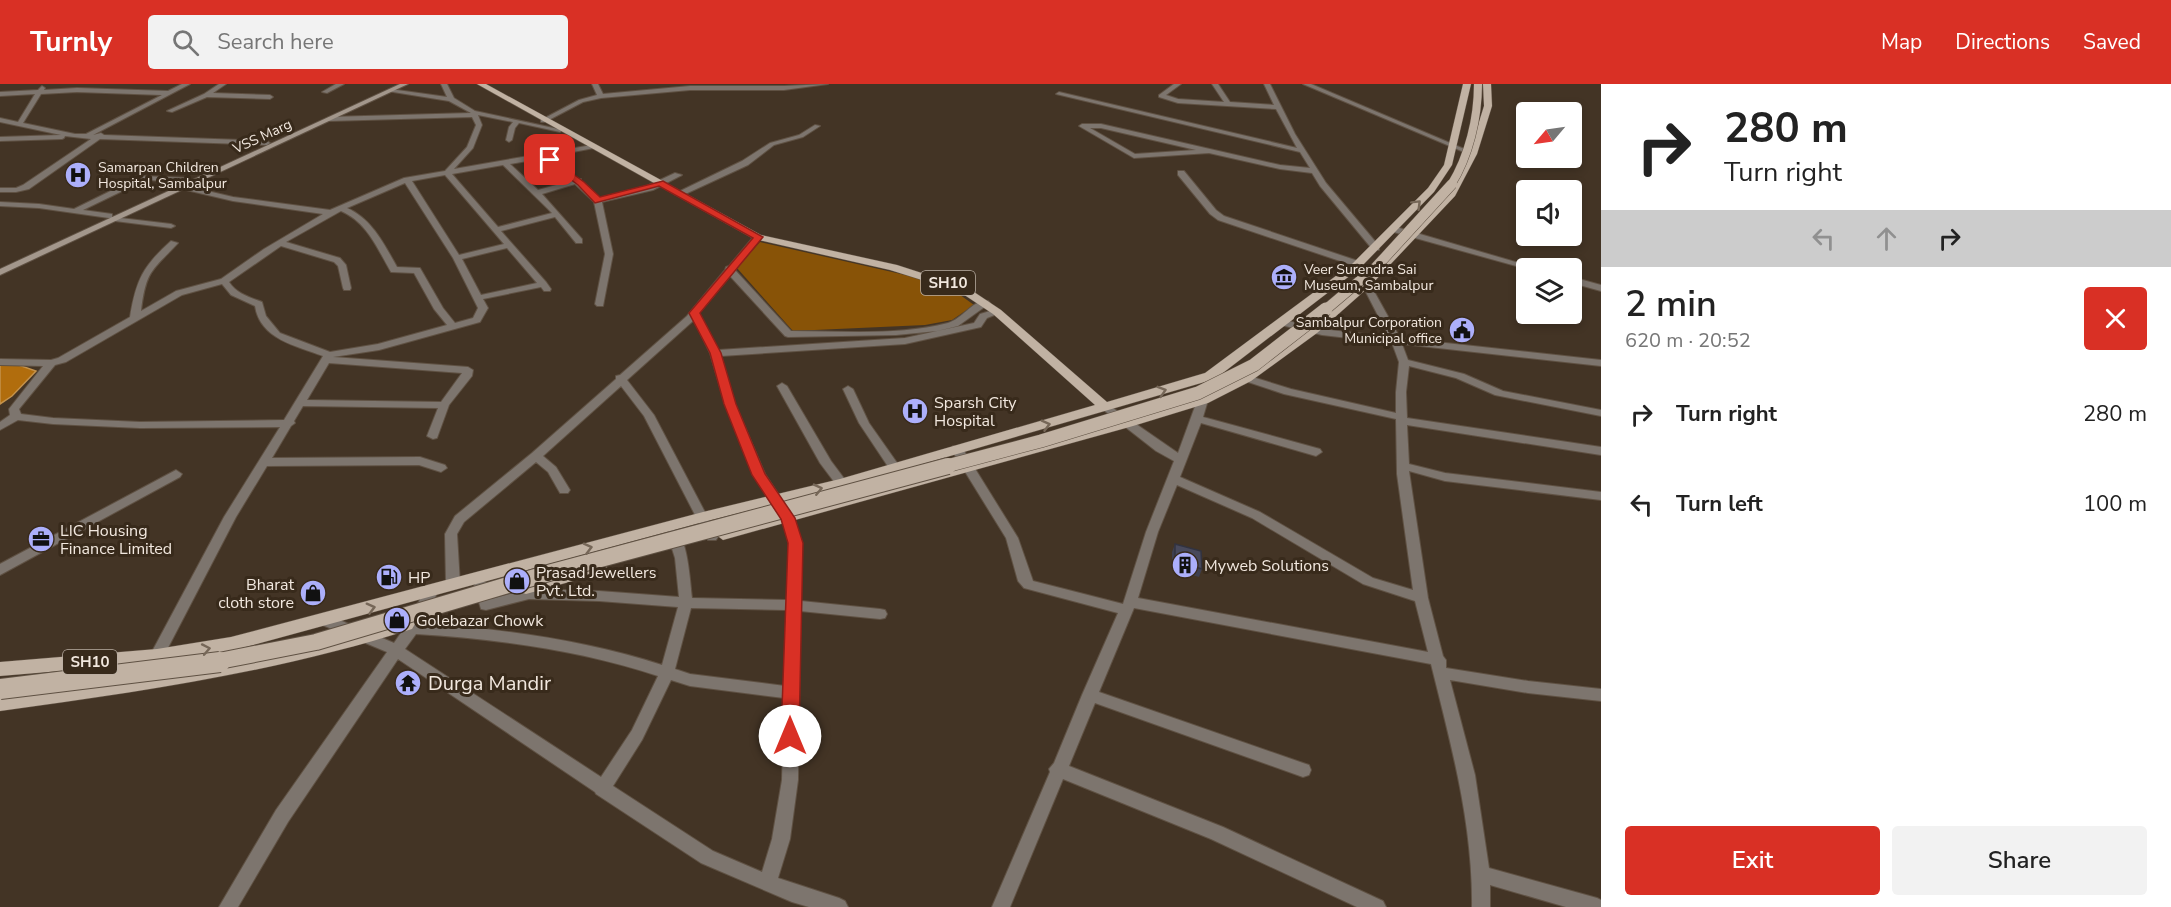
<!DOCTYPE html>
<meta charset="utf-8">
<style>
body{margin:0;font-family:"Nunito Sans",sans-serif;background:#f2f2f2;color:#222;height:100vh;display:flex;flex-direction:column;font-size:22px;white-space:nowrap}
*{box-sizing:border-box;margin:0}
p{font-size:20px;color:#767676}
.icon{flex:none;width:33px;height:33px;fill:none;stroke:currentColor;stroke-width:2;stroke-linecap:round;stroke-linejoin:round}
.map{position:relative;flex:1;overflow:hidden}
.sheet{display:flex;flex-direction:column;background:#fff;width:570px}
.sheet>*{flex:none}
.guide{background:#fff;color:#222;overflow:hidden}
.needle{width:39px;rotate:241deg}
.controls{position:absolute;left:1516px;top:18px;display:grid;gap:12px}
.controls a{display:grid;place-items:center;width:66px;height:66px;border-radius:6px;background:#fff;box-shadow:0 3px 9px #0003;font-size:30px}
.pin{position:absolute;display:grid;place-items:center;width:51px;height:51px;color:#fff;margin:-26px;border-radius:12px;box-shadow:0 3px 9px #0006}
.me{position:absolute;width:66px;margin:-33px;rotate:0deg;stroke-linejoin:round;filter:drop-shadow(0 0 4px #0008)}
.turn{display:flex;align-items:center;gap:21px;height:126px;padding:0 24px;font-size:27px}
.turn .icon{width:78px;height:78px;stroke-width:2.5}
.turn b{display:block;font-size:42px;line-height:51px}
.lanes{display:flex;align-items:center;height:57px;padding:0 24px;background:#0003;justify-content:center;gap:30px;direction:ltr}
.lanes .off{opacity:.35}
.round{display:grid;place-items:center;flex:none;width:63px;height:63px;border-radius:6px;background:#f2f2f2}
.head{display:flex;align-items:center;justify-content:space-between;height:102px;padding:0 24px}
h1{font-size:36px;font-weight:600;line-height:45px}
.cta{display:flex;gap:12px;margin-top:auto;padding:12px 24px}
.cta a{flex:1;height:69px;border-radius:6px;background:#d93025;color:#fff;font-size:24px;font-weight:600;line-height:69px;text-align:center}
.cta a+a{background:#f2f2f2;color:#222}
ul{padding:0;list-style:none}
li{display:flex;align-items:center;gap:18px;height:90px;padding:0 24px}
li div{flex:1}
li b{display:block;font-size:22px}
li em{font-style:normal}
header{display:flex;align-items:center;gap:36px;box-sizing:border-box;height:84px;padding:0 30px;background:#d93025;color:#fff}
header strong{font-size:28px}
nav{display:flex;gap:33px;margin-inline-start:auto;font-size:21px}
.search{width:420px;height:54px;background:#f2f2f2;display:flex;align-items:center;gap:15px;box-sizing:border-box;padding:0 21px;border-radius:6px;color:#767676;font-size:22px}
main{display:flex;flex:1;min-height:0}
.map>svg:first-child{display:block}
.green{fill:#885307}
.water{fill:#b16d0d;stroke:#c4924c;stroke-width:1.5}
.lines{fill:none;stroke-linecap:round;stroke-linejoin:round}
.minor-casing{stroke:#5f5143;stroke-width:2}
.secondary-casing{stroke:#5f5143;stroke-width:2}
.primary-casing{stroke:#5f5143;stroke-width:1}
.minor{fill:#7d756e;fill-rule:evenodd}
.secondary{fill:#a3978c;fill-rule:evenodd}
.primary{fill:#c1b2a3;fill-rule:evenodd}
.primary-bridge-far4-casing{stroke:#5f5143;stroke-width:9;stroke-linecap:butt}
.primary-bridge-far3-casing{stroke:#5f5143;stroke-width:11;stroke-linecap:butt}
.primary-bridge-far2-casing{stroke:#5f5143;stroke-width:14;stroke-linecap:butt}
.primary-bridge-far1-casing{stroke:#5f5143;stroke-width:18;stroke-linecap:butt}
.primary-bridge-casing{stroke:#5f5143;stroke-width:22;stroke-linecap:butt}
.primary-bridge-far4{stroke:#c1b2a3;stroke-width:8}
.primary-bridge-far3{stroke:#c1b2a3;stroke-width:10}
.primary-bridge-far2{stroke:#c1b2a3;stroke-width:13}
.primary-bridge-far1{stroke:#c1b2a3;stroke-width:16}
.primary-bridge{stroke:#c1b2a3;stroke-width:20}
.wall{fill:#3e3f4f}
.building{fill:#48495c;stroke:#323340;stroke-width:1.5}
.oneway{stroke:#766758}
.route{fill:#d93025;stroke:#8d1f18;stroke-width:1.5}
.labels{text-anchor:middle;stroke-width:6;stroke-linejoin:round;paint-order:stroke}
.far-street-label{font-size:14px;fill:#f2e8df;stroke:#382a1b}
.far-poi-label{font-size:14px;fill:#f2e8df;stroke:#382a1b;text-anchor:start}
.shield{fill:#382a1b;stroke:#baafa4;stroke-width:1.5}
.shield-label{font-size:15px;font-weight:bold;fill:#f2e8df}
.poi-label{font-size:16px;fill:#f2e8df;stroke:#382a1b;text-anchor:start}
.near-poi-label{font-size:20px;fill:#f2e8df;stroke:#382a1b;text-anchor:start}
</style>
<header>
<strong>Turnly</strong>
<div class="search"><svg class="icon" aria-label="search" viewBox="0 0 24 24"><circle cx="10" cy="10" r="6"/><path d="M15 15l6 6"/></svg>Search here</div>
<nav><a>Map</a><a>Directions</a><a>Saved</a></nav>
</header>
<main>
<div class="map">
<svg width="1601" height="823" viewBox="0 0 1601 823">
<rect width="100%" height="100%" fill="#433425"/>
<path class="green" d="M760,158L945,200L974,221L952,236L925,241L793,247L737,184Z"/>
<path class="water" d="M0,278H10L36,287L12,312L0,320Z"/>
<g class="lines">
<defs>
<path id="minor" d="M182,0H190L93,51L101,49L104,51L267,57L270,59L267,61L100,55L29,105L16,108H0V104H16L23,101L91,55L65,52L64,54L62,55L0,57V53L61,51L0,38V34L18,38L35,10L0,12V8L38,6L42,2L45,4L44,6L77,4L168,7ZM77,8L162,11L86,50H75L23,39L41,10Z
M219,0H226L213,9L270,11L273,13L270,15L207,13L172,28L167,27L204,10Z
M336,0H344L327,9L322,8Z
M441,0H447L454,14L475,27L563,46L560,48L519,39L515,44L512,56L509,58L506,56L509,43L513,38L478,31L482,41L473,64L454,85L592,61L594,62V64L552,72L577,95H581V98L600,114L647,102L675,89L682,91L653,106L602,118L613,170L603,222H597L595,220L605,170L594,118L575,100L542,110L582,155V159H576L555,133L501,147L546,198L551,205L550,207H544L541,203L483,215L488,224L480,238L379,266L333,273L468,283L473,286L472,292L449,321L437,354L433,355L427,352L438,324L303,322L294,337L295,339L291,342L272,374L420,373L445,381L447,384L441,388L419,381L267,382L236,433L159,581L154,583L149,581L147,577L224,433L280,343L140,344L53,340L18,336L0,346V338L10,331L9,325L43,282L0,281V275L51,276L58,274L130,233C136,196 143,182 171,157L178,159C152,187 146,186 141,227L176,207L221,195L264,165L323,130L233,117L182,105V101L233,113L330,126L404,94L445,87L467,63L476,41L472,33L329,37L326,35L329,33L471,29L449,17L387,7L390,5L447,13ZM545,74L571,97L538,106L510,80ZM503,81L547,124L552,129L498,143L452,90ZM445,91L504,160L459,171L412,97ZM405,99L453,174L478,224L473,234L455,239L443,224L420,184L397,183C384,160 372,135 347,124ZM341,127C367,138 377,164 391,188L414,189L434,225L447,241L378,260L330,268L280,249L266,232L262,218C249,213 237,210 229,198L281,162L334,178L338,182L343,204L344,206H350L351,204L346,181L340,174L286,158ZM507,164L537,199L481,211L462,175ZM222,200L231,211L255,222C260,255 296,262 323,272L284,336L140,338L53,334L21,330L19,325L55,281L66,278L182,211ZM329,279L462,289L441,318L307,316Z
M592,0H598L603,10L690,2H784L828,0L784,6H690L601,14L583,18L545,38H541V36L579,16L597,11Z
M1174,0H1181L1166,11L1178,15L1224,18L1212,0H1218L1230,18L1274,21L1264,0H1270L1295,50L1326,99L1379,162V166H1373L1320,102L1312,89L1280,85L1209,69L1134,74L1079,42L1082,40H1101L1280,81L1310,84L1300,68L1056,10L1059,8L1297,64L1276,25L1178,19L1159,13V11ZM1090,44H1101L1196,66L1135,70Z
M1303,0H1311L1476,70L1471,71Z
M815,41L820,42L803,53L774,61L748,81L681,112L674,110L742,77L770,59L799,51Z
M1178,87H1184L1216,126L1224,132L1361,178L1362,180L1360,182L1400,254L1601,276V282L1402,260L1408,276L1464,290L1503,307L1601,326V332L1495,311L1456,294L1409,282L1406,308L1407,334L1601,363V371L1407,341L1409,380L1445,389L1601,408V416L1445,397L1409,387L1428,514L1443,572L1446,576V584L1528,597L1601,605V617L1528,609L1450,596L1475,691L1489,784L1597,814L1601,816V823H1566L1490,801V823H1472C1473,740 1451,660 1431,580L1134,524L1099,608L1303,679L1309,681L1311,686L1309,691L1303,693L1095,619L1069,682L1223,743L1383,817L1386,823H1357L1211,755L1063,695L1010,823H992L1050,688L1049,685L1054,679L1082,611L1118,529L1024,504L1018,497L1006,454L951,365L953,362H961L1018,454L1033,497L1123,520L1146,448L1174,377L1156,367L1101,324L1106,321L1110,322L1178,369L1201,306L1206,303L1210,304L1211,306L1203,333L1320,365L1322,368L1316,372L1201,339L1180,393L1260,428L1373,494L1413,506L1397,390L1396,335L1284,310L1242,296L1241,294L1246,291L1291,305L1396,329V308L1399,278L1392,259L1322,251L1281,241L1279,239L1284,236L1322,245L1389,253L1352,181L1218,136L1210,130L1178,91ZM1177,401L1252,434L1363,500L1415,517L1428,568L1138,514L1158,448Z
M141,92L189,94L193,96L189,98L145,96L83,126L112,130V134H109L39,124L0,122V118L39,120L74,125Z
M112,133L171,140L175,142L171,144L115,137H112Z
M1390,143H1396L1536,184L1527,185L1390,147Z
M755,151L762,153L735,186L791,247C842,247 898,252 948,239C963,235 973,215 988,217L990,219L958,242L937,247L896,251L788,253L785,252L730,192L699,229L718,266L905,254L974,239L980,230L997,225L1002,228L987,234L981,243L905,260L721,272L735,320L765,390L794,434L801,459V517L880,525L885,526L887,530L885,534L880,535L800,527L798,696L790,755L778,794L839,814L845,817L848,823H809L792,818L701,779L596,710L595,708L398,575L288,738L238,823H219L276,726L387,568L320,540L318,536L320,532L325,531L330,532L394,559L407,540L426,504H436L438,508L421,539C502,545 585,556 662,581L678,523L599,517L529,515L486,526L481,525L474,502L476,498H486L491,515L529,505L599,507L679,513L675,474L667,449L673,445C688,450 690,499 692,514L787,516L789,459L782,434L753,391L725,320L710,269L694,236L627,296L654,331L718,453L716,456H708L644,332L621,302L543,372L556,383L570,406L568,409H560L548,388L536,378L464,438L457,450L460,500L458,503H448L446,500L445,450L455,432L532,369L616,295V292L620,291L687,232L725,186L726,183L729,182ZM691,524L787,526L785,602L690,590L675,585ZM416,550C497,555 580,566 658,592L632,646L601,693L405,565ZM671,596L690,602L784,614L782,696L772,755L762,788L713,767L613,702L642,656Z
M1572,193L1601,201V207L1572,199Z
M782,299L787,302L831,377L852,405L854,408L852,411H844L820,379L777,302Z
M848,302L853,305L869,339L907,393L905,396H897L859,339L843,305Z
M176,386L182,390L180,393L0,491V480Z"/>
<path id="secondary" d="M400,0H408L0,191V185Z"/>
<path id="primary" d="M477,0H486L761,151L897,181L968,204L1001,226L1107,318L1205,289L1352,180L1428,104L1444,81L1463,0H1471L1452,81L1434,108L1360,184L1215,295L847,402L703,438L231,567L157,579L0,592V578L157,565L231,553L703,428L840,395L1095,321L993,230L960,208L890,186L754,155Z
M1483,0H1491L1492,22L1477,70L1455,112L1370,202L1317,249L1251,297L1208,319L1133,342L723,456L715,450L723,444L1123,336L1198,313L1241,291L1309,243L1362,198L1448,109L1469,70L1484,22Z
M599,478L605,480L607,484L605,488L526,510L520,508L518,504L520,500Z
M406,533L412,535L415,540L412,545C278,588 139,608 0,627V611C137,593 273,572 406,533Z"/>
</defs>
<use href="#minor" class="minor-casing"/>
<use href="#secondary" class="secondary-casing"/>
<use href="#primary" class="primary-casing"/>
<use href="#minor" class="minor"/>
<use href="#secondary" class="secondary"/>
<use href="#primary" class="primary"/>
<defs>
<path id="primary-bridge-far4" d="M1451,101C1469,72 1478,34 1478,0"/>
<path id="primary-bridge-far3" d="M1324,227L1376,183L1452,100"/>
<path id="primary-bridge-far2" d="M943,383L1041,357L1198,309L1254,281L1326,225"/>
<path id="primary-bridge-far1" d="M209,579L316,558L552,488L948,382"/>
<path id="primary-bridge" d="M0,605L220,578"/>
</defs>
<use href="#primary-bridge-far4" class="primary-bridge-far4-casing"/>
<use href="#primary-bridge-far3" class="primary-bridge-far3-casing"/>
<use href="#primary-bridge-far2" class="primary-bridge-far2-casing"/>
<use href="#primary-bridge-far1" class="primary-bridge-far1-casing"/>
<use href="#primary-bridge" class="primary-bridge-casing"/>
<use href="#primary-bridge-far4" class="primary-bridge-far4"/>
<use href="#primary-bridge-far3" class="primary-bridge-far3"/>
<use href="#primary-bridge-far2" class="primary-bridge-far2"/>
<use href="#primary-bridge-far1" class="primary-bridge-far1"/>
<use href="#primary-bridge" class="primary-bridge"/>
</g>
<path class="wall" d="M1175,460L1202,485L1199,493L1172,485V468Z"/>
<path class="building" d="M1175,460L1201,467L1202,485L1175,477Z"/>
<defs><path id="oneway-chevron" d="M-2-3.5L2.5 0L-2 3.5" fill="none" stroke-width="1.6" stroke-linecap="round" stroke-linejoin="round" transform="scale(1.5)"/></defs>
<g class="oneway">
<use href="#oneway-chevron" transform="translate(1417 120) rotate(-45)"/>
<use href="#oneway-chevron" transform="translate(1162 307) rotate(-17)"/>
<use href="#oneway-chevron" transform="translate(1046 341) rotate(-15)"/>
<use href="#oneway-chevron" transform="translate(818 405) rotate(-13)"/>
<use href="#oneway-chevron" transform="translate(588 464) rotate(-15)"/>
<use href="#oneway-chevron" transform="translate(371 524) rotate(-15)"/>
<use href="#oneway-chevron" transform="translate(206 565) rotate(-11)"/>
</g>
<path class="route" d="M548,75H553L584,98L600,113L663,97L763,153L700,229L721,269L736,320L765,390L795,434L803,459L799,652L796,658L790,660L784,658L781,652L788,459L781,435L752,391L724,320L710,269L689,229L753,154L659,102L595,119L578,101L548,78Z"/>
<defs>
<symbol id="hospital-disc" viewBox="-11 -11 22 22"><circle r="9.5" fill="#acaffb" stroke="#382a1b"/><path d="M-5-5h3v3.5h4V-5h3V5h-3V1.5h-4V5h-3Z" fill="#111"/></symbol>
<symbol id="museum-disc" viewBox="-11 -11 22 22"><circle r="9.5" fill="#acaffb" stroke="#382a1b"/><path d="M0-6L6-3V-2H-6V-3ZM-5-1h2V3h-2ZM-1-1h2V3h-2ZM3-1h2V3H3ZM-6 4H6V6H-6Z" fill="#111"/></symbol>
<symbol id="civic-disc" viewBox="-11 -11 22 22"><circle r="9.5" fill="#acaffb" stroke="#382a1b"/><path d="M-.6-6.5H3V-4.5H.6V-3L4-1V1h2V6H-6V1h2V-1L-.6-3ZM-1.2 2.5V6h2.4V2.5Z" fill="#111"/></symbol>
<symbol id="office-disc" viewBox="-11 -11 22 22"><circle r="9.5" fill="#acaffb" stroke="#382a1b"/><path d="M-6-3h4V-5.5h4V-3h4V5H-6ZM-1-4.5V-3h2v-1.5ZM-6 0V1H6V0Z" fill="#111"/></symbol>
<symbol id="building-disc" viewBox="-11 -11 22 22"><circle r="9.5" fill="#acaffb" stroke="#382a1b"/><path d="M-4-6H4V6H1V3H-1V6H-4ZM-2.5-4.3h1.7v1.8h-1.7ZM.8-4.3h1.7v1.8H.8ZM-2.5-1h1.7V.8h-1.7ZM.8-1h1.7V.8H.8Z" fill="#111"/></symbol>
<symbol id="fuel-disc" viewBox="-11 -11 22 22"><circle r="9.5" fill="#acaffb" stroke="#382a1b"/><path d="M-5.5-6h7V0h2V4h1.3V-2.5L3-4.5l.8-.8L6-3V5H2.5V1h-1V6h-7ZM-4.2-4.7v3.2H.2V-4.7Z" fill="#111"/></symbol>
<symbol id="shop-disc" viewBox="-11 -11 22 22"><circle r="9.5" fill="#acaffb" stroke="#382a1b"/><path d="M-5-2.5h2.3a2.7 3.5 0 0 1 5.4 0H5L5.5 6h-11ZM-1.5-2.5h3a1.5 2.3 0 0 0-3 0Z" fill="#111"/></symbol>
<symbol id="temple-disc" viewBox="-11 -11 22 22"><circle r="9.5" fill="#acaffb" stroke="#382a1b"/><path d="M0-6L5-2H3V0L6.5 2.5H4V6H1.5V3h-3V6H-4V2.5H-6.5L-3 0V-2H-5Z" fill="#111"/></symbol>
</defs>
<g fill-rule="evenodd">
<use href="#hospital-disc" x="63" y="76" width="30" height="30"/>
<use href="#museum-disc" x="1269" y="178" width="30" height="30"/>
<use href="#civic-disc" x="1447" y="231" width="30" height="30"/>
<use href="#hospital-disc" x="900" y="312" width="30" height="30"/>
<use href="#office-disc" x="26" y="440" width="30" height="30"/>
<use href="#building-disc" x="1170" y="466" width="30" height="30"/>
<use href="#fuel-disc" x="374" y="478" width="30" height="30"/>
<use href="#shop-disc" x="502" y="482" width="30" height="30"/>
<use href="#shop-disc" x="298" y="494" width="30" height="30"/>
<use href="#shop-disc" x="382" y="521" width="30" height="30"/>
<use href="#temple-disc" x="393" y="584" width="30" height="30"/>
</g>
<g class="labels">
<g class="far-street-label">
<text transform="translate(262 52) rotate(-25)" y="5">VSS Marg</text>
</g>
<g class="far-poi-label">
<text x="98" y="88">Samarpan Children<tspan x="98" dy="16">Hospital, Sambalpur</tspan></text>
<text x="1304" y="190">Veer Surendra Sai<tspan x="1304" dy="16">Museum, Sambalpur</tspan></text>
<text x="1442" y="243" text-anchor="end">Sambalpur Corporation<tspan x="1442" dy="16">Municipal office</tspan></text>
</g>
<g class="shield">
<rect x="921" y="187" width="54" height="24" rx="4.5"/>
<rect x="63" y="566" width="54" height="24" rx="4.5"/>
</g>
<g class="shield-label">
<text x="948" y="204">SH10</text>
<text x="90" y="583">SH10</text>
</g>
<g class="poi-label">
<text x="934" y="324">Sparsh City<tspan x="934" dy="18">Hospital</tspan></text>
<text x="60" y="452">LIC Housing<tspan x="60" dy="18">Finance Limited</tspan></text>
<text x="1204" y="487">Myweb Solutions</text>
<text x="536" y="494">Prasad Jewellers<tspan x="536" dy="18">Pvt. Ltd.</tspan></text>
<text x="408" y="499">HP</text>
<text x="294" y="506" text-anchor="end">Bharat<tspan x="294" dy="18">cloth store</tspan></text>
<text x="416" y="542">Golebazar Chowk</text>
</g>
<g class="near-poi-label">
<text x="428" y="606">Durga Mandir</text>
</g>
</g>
</svg>
<div class="controls">
<a><svg class="needle" viewBox="-14 -14 28 28"><path d="M0-13l5 13h-10z" fill="#e53935"/><path d="M0 13l5-13h-10z" fill="#767676"/></svg></a>
<a><svg class="icon" aria-label="sound" viewBox="0 0 24 24"><path d="M4 9h4l5-4v14l-5-4H4zM17 9q2 3 0 6"/></svg></a>
<a><svg class="icon" aria-label="layers" viewBox="0 0 24 24"><path d="M12 4l9 5-9 5-9-5zM3 14l9 5 9-5"/></svg></a>
</div>
<div class="pin" style="left:550px;top:76px;background:#d93025"><svg class="icon" aria-label="arrive" viewBox="0 0 24 24"><path d="M6 21V4h12l-3 4 3 4H6"/></svg></div>
<svg class="me" style="left:790px;top:652px" viewBox="-20 -20 40 40"><circle r="19" fill="#fff"/><path d="M0-13L10 11 0 6-10 11z" fill="#d93025"/></svg>
</div>
<section class="sheet">
<div class="guide">
<div class="turn"><svg class="icon" aria-label="right" viewBox="0 0 24 24"><path d="M7 20v-9h11M14 6l5 5-5 5"/></svg><div><b>280 m</b>Turn right</div></div>
<div class="lanes"><svg class="icon off" aria-label="left" viewBox="0 0 24 24"><path d="M17 20v-9H6M10 6l-5 5 5 5"/></svg><svg class="icon off" aria-label="ahead" viewBox="0 0 24 24"><path d="M12 20V5M6 11l6-6 6 6"/></svg><svg class="icon" aria-label="right" viewBox="0 0 24 24"><path d="M7 20v-9h11M14 6l5 5-5 5"/></svg></div>
</div>
<div class="head"><div><h1>2 min</h1><p>620 m · 20:52</p></div><a class="round" style="background:#d93025;color:#fff"><svg class="icon" aria-label="close" viewBox="0 0 24 24"><path d="M6 6l12 12M18 6L6 18"/></svg></a></div>
<ul>
<li><svg class="icon" aria-label="right" viewBox="0 0 24 24"><path d="M7 20v-9h11M14 6l5 5-5 5"/></svg><div><b>Turn right</b></div><em>280 m</em></li>
<li><svg class="icon" aria-label="left" viewBox="0 0 24 24"><path d="M17 20v-9H6M10 6l-5 5 5 5"/></svg><div><b>Turn left</b></div><em>100 m</em></li>
</ul>
<div class="cta"><a>Exit</a><a>Share</a></div>
</section>
</main>
